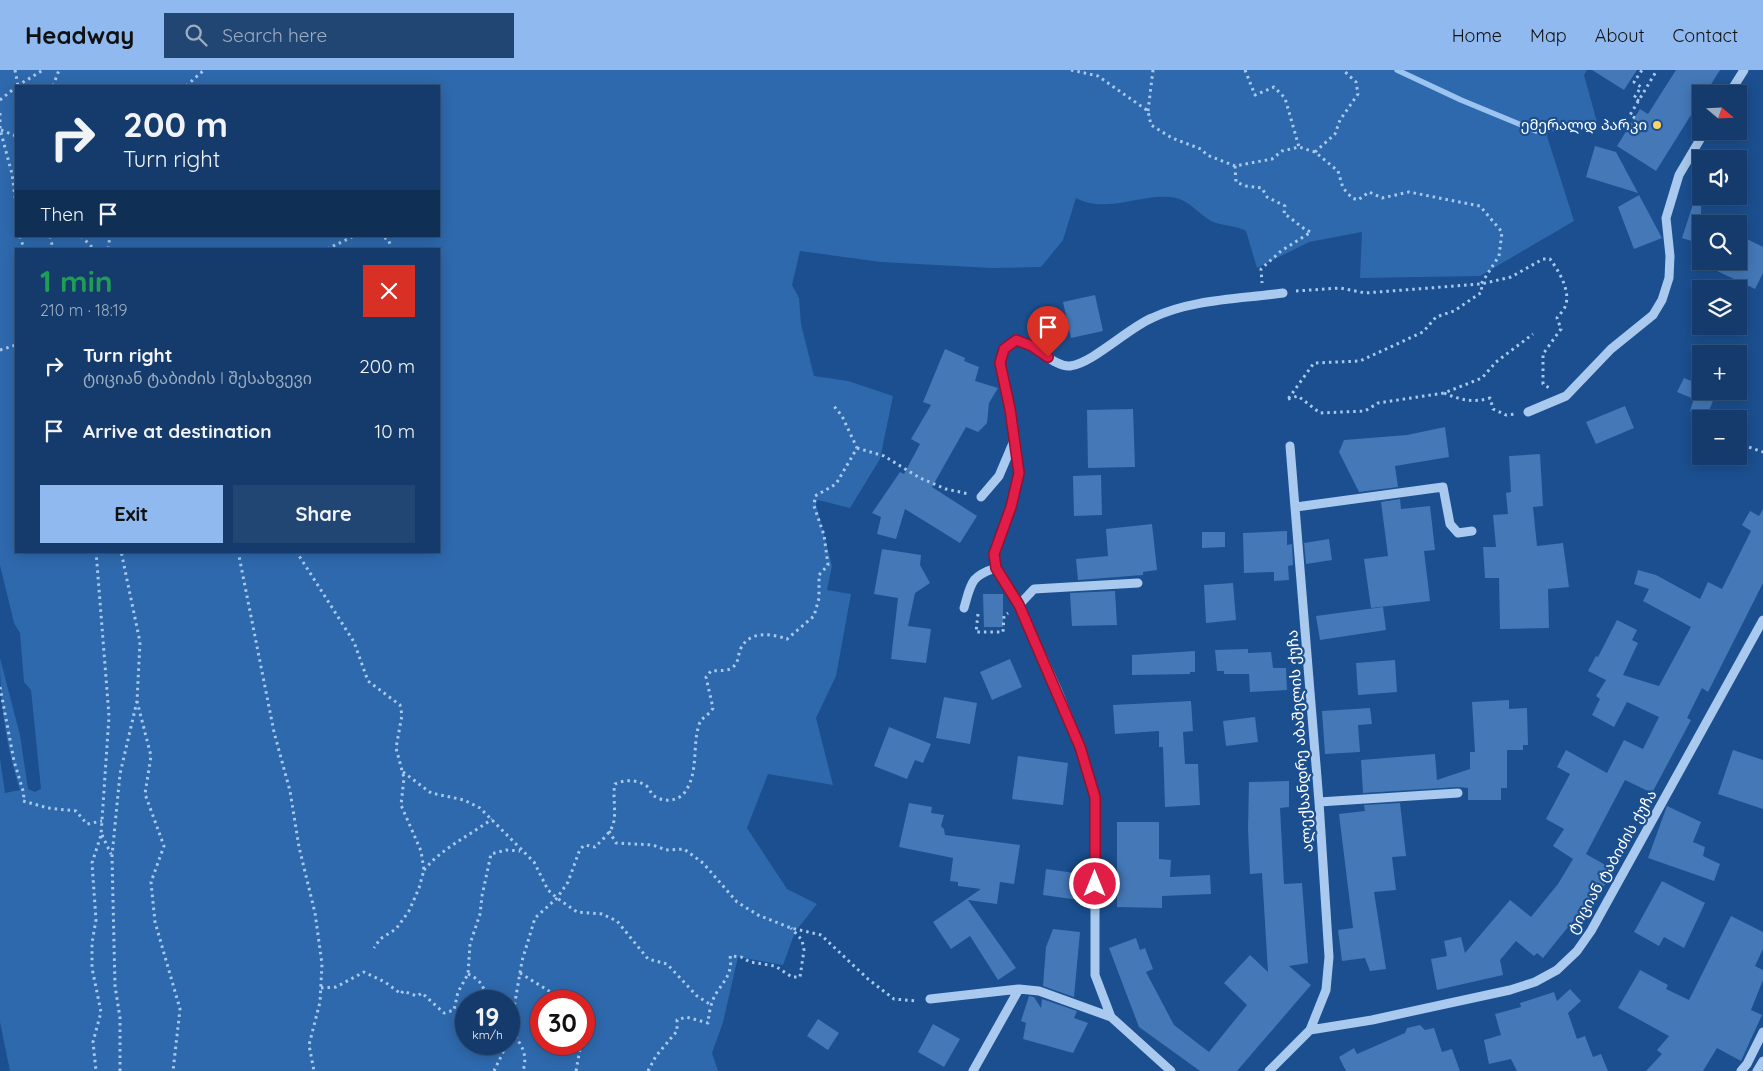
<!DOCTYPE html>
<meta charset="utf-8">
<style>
body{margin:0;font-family:Quicksand,"Noto Sans Georgian",sans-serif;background:#214673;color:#f1f3f6;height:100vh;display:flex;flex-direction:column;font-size:19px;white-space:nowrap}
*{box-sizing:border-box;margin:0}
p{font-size:16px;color:#9dadc1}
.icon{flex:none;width:28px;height:28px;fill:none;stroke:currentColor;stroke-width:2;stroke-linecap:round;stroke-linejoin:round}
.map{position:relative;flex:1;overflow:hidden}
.sheet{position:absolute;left:15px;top:178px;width:425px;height:305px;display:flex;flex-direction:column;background:#143b6b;border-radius:0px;box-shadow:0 2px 12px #0003,0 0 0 1px #33557e}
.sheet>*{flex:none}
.top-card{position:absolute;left:15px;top:15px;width:425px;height:152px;border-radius:0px;box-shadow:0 2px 12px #0003,0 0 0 1px #33557e;background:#143b6b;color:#f1f3f6;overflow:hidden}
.needle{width:32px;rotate:109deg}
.fabs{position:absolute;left:1692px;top:15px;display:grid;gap:10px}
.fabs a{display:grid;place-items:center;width:55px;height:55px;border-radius:0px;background:#143b6b;box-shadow:0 2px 12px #0003,0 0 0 1px #33557e;font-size:25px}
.speed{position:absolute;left:455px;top:920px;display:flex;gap:10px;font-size:25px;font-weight:700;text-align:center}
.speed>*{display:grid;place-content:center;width:65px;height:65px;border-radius:50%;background:#143b6b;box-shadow:0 2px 12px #0003,0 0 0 1px #33557e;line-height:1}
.speed small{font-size:12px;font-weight:400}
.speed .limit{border:8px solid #d22;background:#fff;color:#111}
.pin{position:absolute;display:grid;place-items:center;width:42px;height:42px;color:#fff;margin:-51px -21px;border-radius:50% 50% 50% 0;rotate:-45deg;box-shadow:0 0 5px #0007}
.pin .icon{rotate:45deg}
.me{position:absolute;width:55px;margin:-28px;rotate:0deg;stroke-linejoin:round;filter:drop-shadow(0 0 4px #0008)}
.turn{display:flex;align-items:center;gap:18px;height:105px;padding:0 25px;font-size:22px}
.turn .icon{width:65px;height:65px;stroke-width:2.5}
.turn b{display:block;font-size:35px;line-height:42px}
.then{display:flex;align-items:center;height:48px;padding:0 25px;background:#0003;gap:10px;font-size:19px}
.round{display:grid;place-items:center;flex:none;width:52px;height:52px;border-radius:0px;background:#214673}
.head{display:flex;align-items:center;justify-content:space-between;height:85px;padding:0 25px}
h1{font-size:30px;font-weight:700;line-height:38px;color:#1e9e55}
.cta{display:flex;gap:10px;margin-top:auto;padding:10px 25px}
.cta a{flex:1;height:58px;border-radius:0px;background:#90b9f0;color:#111;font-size:20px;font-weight:700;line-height:58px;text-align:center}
.cta a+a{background:#214673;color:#f1f3f6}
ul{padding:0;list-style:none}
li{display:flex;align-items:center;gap:15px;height:65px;padding:0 25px}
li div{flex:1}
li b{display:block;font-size:19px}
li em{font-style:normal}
header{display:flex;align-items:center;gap:30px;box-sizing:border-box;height:70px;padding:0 25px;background:#90b9f0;color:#111}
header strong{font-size:24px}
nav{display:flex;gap:28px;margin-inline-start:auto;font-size:18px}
.search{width:350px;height:45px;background:#214673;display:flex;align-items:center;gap:12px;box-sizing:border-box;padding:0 18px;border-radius:0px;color:#9dadc1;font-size:19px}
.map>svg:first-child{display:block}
.green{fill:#2e69ad;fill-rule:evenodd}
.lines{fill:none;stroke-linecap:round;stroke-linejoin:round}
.stream{stroke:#9cc4f0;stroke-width:5.5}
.building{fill:#4478b7}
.path{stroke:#a9c9ee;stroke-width:3;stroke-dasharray:2.5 4;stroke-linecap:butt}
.minor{stroke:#a9c9ee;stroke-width:9}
.route-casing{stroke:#92132f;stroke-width:12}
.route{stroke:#e11d48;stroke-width:9}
.poi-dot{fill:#ffd166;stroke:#1b4f8f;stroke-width:2}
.labels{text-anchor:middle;stroke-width:4.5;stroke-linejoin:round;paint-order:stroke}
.poi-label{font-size:15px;fill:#fff;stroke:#1b4f8f;text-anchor:end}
.street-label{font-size:15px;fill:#fff;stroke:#1b4f8f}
</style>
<header>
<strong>Headway</strong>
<div class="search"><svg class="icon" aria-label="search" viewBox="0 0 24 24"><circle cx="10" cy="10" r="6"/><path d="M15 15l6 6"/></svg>Search here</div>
<nav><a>Home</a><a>Map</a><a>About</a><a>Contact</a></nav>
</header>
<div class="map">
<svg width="1763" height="1001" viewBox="0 0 1763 1001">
<rect width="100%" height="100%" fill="#1b4f8f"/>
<path class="green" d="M0,0H1587L1584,5L1597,52L1546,63L1574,151L1480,206L1360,208L1362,162L1309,172L1257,198L1246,161C1236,156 1226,156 1216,153C1199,147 1190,128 1170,127C1139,124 1106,144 1076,128L1063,170L1041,197L992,198L881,192L800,181L792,215L799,228L801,254L814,306L848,311L893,326L880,389L850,438L818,430L816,434L832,496L827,520L851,524L836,606L816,648L833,715L768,704L747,758L787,819L817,834L795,862L783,895L738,887L723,952L712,983L718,1001H10L0,952V689L5,723L20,720C6,674 0,636 0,588L20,665L28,719L35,722L41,719L31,620L24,612L20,563L14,553L0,495ZM16,16H439V166H16ZM16,179H439V481H16ZM466,931H509V974H466ZM584,931V974H541V931Z"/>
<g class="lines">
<path class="stream" d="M1397,0L1461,30L1536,61"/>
</g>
<path class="building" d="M1592,0H1637L1624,20Z
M1676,0H1720L1705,24H1701V29L1656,101L1617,76L1640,39L1648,44Z
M1595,76L1616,82L1638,123L1586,107Z
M1698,119H1701V174L1682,168Z
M1639,125L1662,168L1634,179L1618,137Z
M1739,165L1763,177V203L1755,219L1696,191H1739Z
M1095,225L1103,261L1071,268L1063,232Z
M945,279L965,288L964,291L979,297L975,311L998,318L989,333L987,353L978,362L966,357L932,417L977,446L960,473L905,439L896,469L877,464L881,447L872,443L900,402L904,404L920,374L911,369L931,335L923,332Z
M1684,308L1701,315V321H1717L1706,348L1690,341L1694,329L1677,322Z
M1625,336L1634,358L1596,374L1586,352Z
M1133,339L1135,397L1088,398L1087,340Z
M1445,357L1449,387L1395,396L1398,417L1359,422L1339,382L1344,370L1407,365Z
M1540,384L1543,436L1533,437L1537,476L1563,473L1569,517L1548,519L1549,558L1500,559L1499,508H1485L1483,477H1496L1493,445L1508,444L1506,423L1511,422L1509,386Z
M1101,405L1102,445L1074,446L1073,406Z
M1400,429L1401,439L1430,436L1435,480L1424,481L1430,531L1371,538L1364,489L1388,486L1381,432Z
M1763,439V513L1708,622L1702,618L1687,648L1691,650L1652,723L1625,710L1586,784L1614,800L1590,839L1585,836L1543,888L1537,883L1534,886L1516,871L1500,890L1503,905L1437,920L1431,889L1447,886L1444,871L1461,867L1465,883L1510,830L1531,847L1558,814L1573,789L1553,776L1564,759L1546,749L1570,704L1557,697L1566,680L1607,703L1624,670L1643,679L1659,647L1627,632L1614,657L1592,645L1600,629L1596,626L1606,610L1588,601L1596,586L1598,587L1617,550L1637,560L1632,570L1638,573L1623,605L1659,616L1691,557L1643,531L1649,519L1634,514L1638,500L1656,505L1700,529L1708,512L1722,519L1751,461L1742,455L1750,441L1759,446Z
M1152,454L1157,500L1143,502V505L1078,510L1076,489L1108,486L1106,459Z
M1287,461V475L1292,474L1293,495L1288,496L1289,510L1274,511V502L1244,503L1243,463Z
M1202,462H1225V477L1202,478Z
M1329,469L1332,490L1306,494L1304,473Z
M882,479L921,485L920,495L930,513L915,523L908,556L931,559L926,593L891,589L898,528L874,524Z
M1233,513L1236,550L1206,553L1204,515Z
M1115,521L1117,555L1072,556L1070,523Z
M983,524H1003V557H984Z
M1383,537L1386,560L1320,570L1316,546Z
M1248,579V583L1271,582L1273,598H1286L1287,620L1250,622L1249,604H1224V601H1217L1215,580Z
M1195,581V602H1190V604L1132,605V585Z
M1010,589L1022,617L992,630L980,602Z
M1395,590L1397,622L1358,625L1356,593Z
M944,627L977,633L970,674L936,668Z
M1509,630V639L1527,638L1528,675H1523V680H1507V718H1501V730H1468V718L1458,717L1363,723L1361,690L1435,684L1437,710L1470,699V682H1475L1472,632Z
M1191,631L1193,661L1183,662L1185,694H1198L1200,735L1165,737L1163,677H1159V661L1115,664L1113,635Z
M1370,638L1372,654L1358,655L1360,682L1325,684L1322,641Z
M1255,647L1258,672L1226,676L1223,651Z
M889,657L931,674L923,693L915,690L907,709L874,696Z
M1733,680L1763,690V739L1718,724Z
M1018,686L1068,693L1063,735L1012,729Z
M1289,711V737L1280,738L1284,814L1302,813L1308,893L1289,896L1311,915L1237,1001H1200L1139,957L1109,878L1136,868L1140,880L1145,878L1153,899L1146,902L1174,955L1209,982L1247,935L1224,913L1250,885L1268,902L1262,803L1250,804L1248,759L1249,712Z
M909,733L932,737L931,743L944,745L941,756L944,759L945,765L1020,775L1014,814L1000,812L997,834L968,830L1016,898L998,910L970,866L951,879L933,852L981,819L958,816V812L950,811L953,788L899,777Z
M1400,733L1406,786L1392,787L1396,820L1374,822L1386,899L1370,901L1365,888L1342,891L1338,860L1353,858L1339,744L1365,741L1364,735Z
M1667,736L1701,752L1693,772L1705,777L1703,786L1720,794L1714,811L1648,788Z
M1117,752H1159V789L1171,790L1170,807L1210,805L1211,824L1162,826V838L1117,837Z
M1046,799L1082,804L1079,830L1043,825Z
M1662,811L1705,833L1684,878L1664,867L1659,876L1634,862Z
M1731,846L1763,862V879L1755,896L1763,900V910L1751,940L1762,945L1741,991L1717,978L1703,1001H1646L1662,984L1657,980L1669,966L1618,938L1640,900L1668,915L1666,919L1689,930Z
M1053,859L1080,862L1074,927L1043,916L1046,877Z
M1570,919L1581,931L1568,943L1577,969L1585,966L1593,987L1601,984L1608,1001H1517L1511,989L1489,994L1484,970L1501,965L1495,944L1521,937L1520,933L1554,922L1557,931Z
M1029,926L1034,927L1041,938L1042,929L1077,941L1074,948L1088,953L1073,983L1023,969L1026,953L1021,951Z
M818,949L839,963L828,980L807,966Z
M933,954L960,969L944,997L918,982Z
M1420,955L1425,960L1434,958L1442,982L1452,979L1460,1001H1346L1339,987L1354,978L1357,984L1405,963L1407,958Z"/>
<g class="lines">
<path class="path" d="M15,0L18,16
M1071,0L1098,6L1148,41L1151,55L1172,68L1201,79L1207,85L1235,96L1272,89L1282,81L1299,77L1315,82L1338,101L1343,118L1352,128L1358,130L1369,122L1382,128L1409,122L1480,136L1502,162L1499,186L1481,214L1482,222L1454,241L1436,247L1423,262L1360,291L1314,293L1288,329
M1245,0L1255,25L1274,17L1285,28L1299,77
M17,16L43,0
M53,16L59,0
M186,16L204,0
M0,30L16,17
M1639,31L1634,28L1641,17L1634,12L1642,0
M1148,41L1153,0
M0,43V59L12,104L16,134
M1635,48L1630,45L1657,0
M1,60L16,66
M1315,82L1335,64L1340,50L1358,24L1356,12L1343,0
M1235,96L1236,112L1246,116L1262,118L1267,127L1285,136L1284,144C1294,149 1300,158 1311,162L1281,181L1261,199L1262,213
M20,166L24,179
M50,166L53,179
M81,166L94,179
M378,166L388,169L392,179
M108,179L110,166
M327,179L354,166
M1296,221L1340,218L1365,223L1481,214L1511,207L1543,189H1550C1558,200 1570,219 1566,234C1565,239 1560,244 1557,248L1561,259L1543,284V314L1551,319
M0,280L16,275
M1444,323C1460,330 1474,333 1490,328L1493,339L1506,345L1515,344
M1288,329L1298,326L1320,343L1365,341L1378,333L1444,323L1482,308L1496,292L1533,264
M1743,375L1763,382
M857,378L884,386L920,408L946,419L969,424
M96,481L109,646L101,765L92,793L96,850L92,873V898L101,942L93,972L96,1001
M238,481L274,662L290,721L299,777L315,843L322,894L320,932L309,975L314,1001
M296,481L354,572L368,611L400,635L402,645L396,678L404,708L401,735L421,781L424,800L419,818L409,841L396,859L380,869L374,878
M978,544L976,562H1003L1004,546L1008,543
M0,617L14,691L24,724L23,731L48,738L76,741L87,754L102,751
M137,631L151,686L145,724L164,776L151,812L155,852L180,939L173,1001
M403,702L431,723L464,730L480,738L534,792L548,820L557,828L577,842L602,844L617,851L648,889L667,894L697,926L711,935
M609,761L616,773L653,775L666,780L684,779L703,793L737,832L758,845L791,858L821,865L868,909L894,929L917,931
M102,765L111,784
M424,800C442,778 469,766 492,749
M520,903L565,931
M468,904C481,910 485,917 486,931
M321,918L336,917L364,902L385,912L401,924L403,921L417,926L422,923L444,943L454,940L458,922L468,904L470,874L480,844L482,826L491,784L506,780L520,781
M511,961C522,975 528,984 523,1001
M509,967L522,891L535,848L557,828L568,812L580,779L585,775L595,777C601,771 610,763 613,755C617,741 612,727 615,714C623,710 636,709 645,715C648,716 650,721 652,724C661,733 678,732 685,722C699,702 692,676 699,655C701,647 710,645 713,638L706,607L711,601C719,600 729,602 734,596C739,592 738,583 741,578C750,560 773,564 787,569L814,546L819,528V505L828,495L824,465L814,436L815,426L836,414L857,378L842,346L833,335
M120,1001V948L115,916L112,786L120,704L137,631L140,572L121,481
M494,1001L507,974
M576,1001L580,979L588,968L590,956L584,944
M648,1001L656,986L677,961V950L686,947L708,953C709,943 711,931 717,922C725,910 733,902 730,886L741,887L750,892L775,896L792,907H800L804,880L802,870L791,858"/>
<path class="minor" d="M1729,24L1744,0
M1528,342L1566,326L1611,279L1653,245L1662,230L1669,208L1670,186L1666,148L1679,105L1705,61
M1290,376L1319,732L1329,887L1326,920L1310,960
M981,427L999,406L1013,373
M1296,437L1443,417L1450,454L1458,463L1472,461
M1019,535L1034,519L1138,513
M964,538C971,514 970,506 996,498
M1319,732L1458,723
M930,929L1019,919L1039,921L1111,947
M973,1001L1019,919
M1171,1001L1111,947L1095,905V727L1080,677L1057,619L1019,535L996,498L994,484L1011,437L1019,403L1010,339L1000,293L1004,279L1016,271C1021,272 1028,274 1033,277C1044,283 1057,297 1070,296C1093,293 1128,258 1152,248C1191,229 1240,229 1283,223
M1269,1001L1310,960L1372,950L1510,920L1535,912L1557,900L1577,881L1591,861L1763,550
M1741,1001L1747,994L1763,962
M1757,1001L1763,991"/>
</g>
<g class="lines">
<defs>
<path id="route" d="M1048,287L1032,276L1016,270L1004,279L1000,293L1010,339L1019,403L1011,437L994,484L996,498L1019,535L1080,677L1095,727V814"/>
</defs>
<use href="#route" class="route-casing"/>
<use href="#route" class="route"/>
</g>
<circle class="poi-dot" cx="1657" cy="55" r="5"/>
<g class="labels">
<g class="poi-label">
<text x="1647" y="60">ემერალდ პარკი</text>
</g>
<g class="street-label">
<text transform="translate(1300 671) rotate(-94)" y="5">ალექსანდრე აბაშელის ქუჩა</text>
<text transform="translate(1612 792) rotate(-60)" y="5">ტიციან ტაბიძის ქუჩა</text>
</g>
</g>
</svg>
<div class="fabs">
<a><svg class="needle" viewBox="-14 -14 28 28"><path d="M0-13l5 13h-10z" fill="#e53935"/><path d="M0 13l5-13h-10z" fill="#9dadc1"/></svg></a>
<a><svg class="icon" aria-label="sound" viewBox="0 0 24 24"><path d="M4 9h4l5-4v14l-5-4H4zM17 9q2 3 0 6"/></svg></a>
<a><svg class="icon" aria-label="search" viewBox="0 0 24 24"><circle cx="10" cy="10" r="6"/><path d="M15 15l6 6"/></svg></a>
<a><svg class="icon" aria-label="layers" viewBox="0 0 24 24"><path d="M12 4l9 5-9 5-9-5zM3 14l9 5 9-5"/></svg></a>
<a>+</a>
<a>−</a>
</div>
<div class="speed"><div>19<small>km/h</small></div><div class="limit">30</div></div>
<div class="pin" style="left:1048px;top:287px;background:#d93025"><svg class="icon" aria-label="arrive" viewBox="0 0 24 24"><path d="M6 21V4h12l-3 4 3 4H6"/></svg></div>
<svg class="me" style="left:1095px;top:814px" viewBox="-20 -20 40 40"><circle r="17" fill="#e11d48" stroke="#fff" stroke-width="3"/><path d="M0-11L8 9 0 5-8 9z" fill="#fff"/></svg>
<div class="top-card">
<div class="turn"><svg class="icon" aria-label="right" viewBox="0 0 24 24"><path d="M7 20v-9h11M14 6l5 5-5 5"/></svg><div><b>200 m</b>Turn right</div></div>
<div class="then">Then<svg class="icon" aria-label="arrive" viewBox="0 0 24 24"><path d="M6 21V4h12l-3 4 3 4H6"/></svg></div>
</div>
<section class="sheet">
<div class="head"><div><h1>1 min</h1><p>210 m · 18:19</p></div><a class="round" style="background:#d93025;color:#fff"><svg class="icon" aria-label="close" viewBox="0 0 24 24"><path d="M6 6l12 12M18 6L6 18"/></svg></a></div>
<ul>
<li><svg class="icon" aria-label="right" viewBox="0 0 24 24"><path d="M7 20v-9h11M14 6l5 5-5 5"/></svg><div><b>Turn right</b><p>ტიციან ტაბიძის I შესახვევი</p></div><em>200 m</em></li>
<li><svg class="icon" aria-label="arrive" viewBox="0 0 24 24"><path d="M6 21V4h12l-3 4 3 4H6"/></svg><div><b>Arrive at destination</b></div><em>10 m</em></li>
</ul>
<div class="cta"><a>Exit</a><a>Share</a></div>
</section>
</div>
